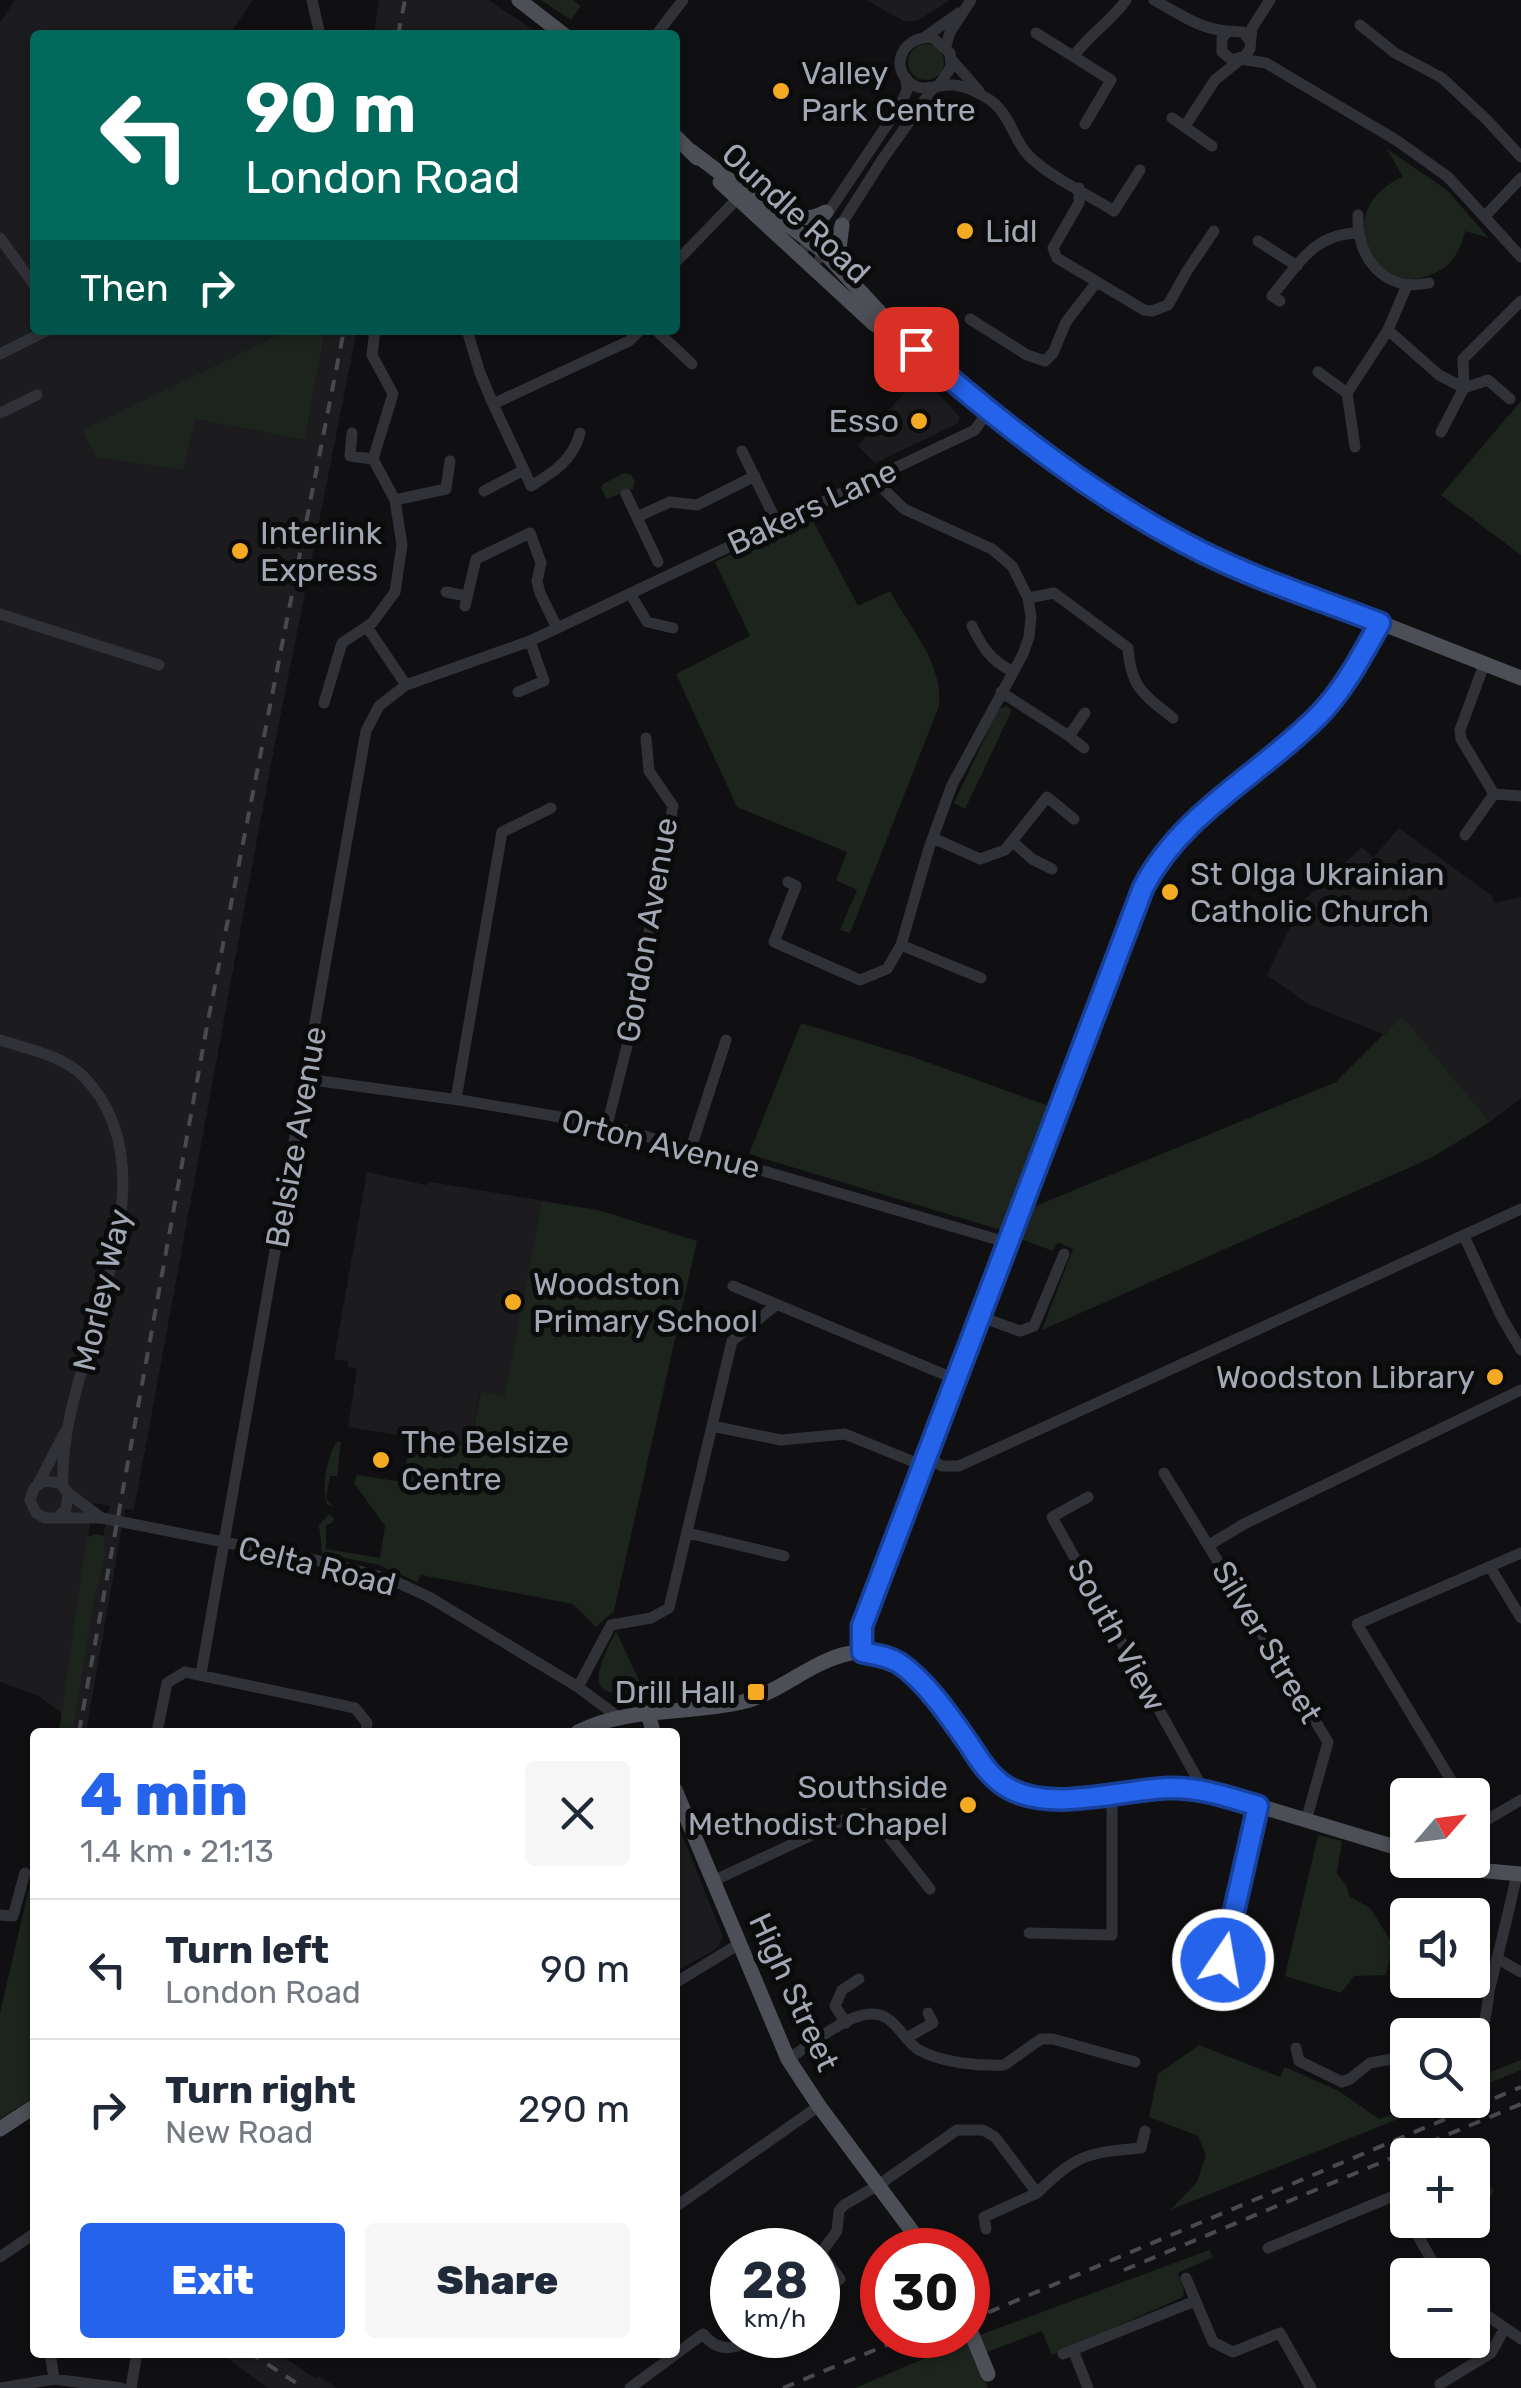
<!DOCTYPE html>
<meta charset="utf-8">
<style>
body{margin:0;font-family:Rubik,sans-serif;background:#f6f6f7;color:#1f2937;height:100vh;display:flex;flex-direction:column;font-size:38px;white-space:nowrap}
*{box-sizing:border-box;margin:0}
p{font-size:32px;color:#747a83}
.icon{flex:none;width:55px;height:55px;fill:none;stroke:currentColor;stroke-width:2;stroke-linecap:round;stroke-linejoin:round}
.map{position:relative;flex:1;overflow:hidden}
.side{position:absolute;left:30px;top:1728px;width:650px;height:630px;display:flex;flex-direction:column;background:#fff;border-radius:10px;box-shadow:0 2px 8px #0004}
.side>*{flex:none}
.guide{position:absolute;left:30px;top:30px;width:650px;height:305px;border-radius:10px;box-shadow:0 2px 8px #0004;background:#00695c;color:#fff;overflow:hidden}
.needle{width:65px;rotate:62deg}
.buttons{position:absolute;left:1390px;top:1778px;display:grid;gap:20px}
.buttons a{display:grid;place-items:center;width:100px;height:100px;border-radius:10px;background:#fff;box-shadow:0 2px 8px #0004;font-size:50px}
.speed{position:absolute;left:710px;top:2228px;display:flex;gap:20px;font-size:50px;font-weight:700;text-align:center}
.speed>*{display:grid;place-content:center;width:130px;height:130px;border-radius:50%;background:#fff;box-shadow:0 2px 8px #0004;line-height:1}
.speed small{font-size:25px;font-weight:400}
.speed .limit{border:15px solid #d22;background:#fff;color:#111}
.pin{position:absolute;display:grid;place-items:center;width:85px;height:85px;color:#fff;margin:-42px;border-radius:20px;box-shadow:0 5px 15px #0006}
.me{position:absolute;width:110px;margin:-55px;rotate:12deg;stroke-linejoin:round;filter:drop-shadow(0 0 8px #0008)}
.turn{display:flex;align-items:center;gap:35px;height:210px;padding:0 50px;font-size:45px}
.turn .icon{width:130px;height:130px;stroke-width:2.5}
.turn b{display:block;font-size:70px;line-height:85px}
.then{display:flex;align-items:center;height:95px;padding:0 50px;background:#0003;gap:20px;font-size:38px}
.round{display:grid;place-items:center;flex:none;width:105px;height:105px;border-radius:10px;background:#f6f6f7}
.overview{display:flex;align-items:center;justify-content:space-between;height:170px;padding:0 50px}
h1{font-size:60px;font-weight:800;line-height:75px;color:#2563eb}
.primary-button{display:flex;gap:20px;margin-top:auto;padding:20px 50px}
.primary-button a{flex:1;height:115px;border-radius:10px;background:#2563eb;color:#fff;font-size:40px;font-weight:800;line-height:115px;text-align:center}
.primary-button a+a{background:#f6f6f7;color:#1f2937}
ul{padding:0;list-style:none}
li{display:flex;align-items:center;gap:30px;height:140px;padding:0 50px;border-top:2px solid #e0e1e3}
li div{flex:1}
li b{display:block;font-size:38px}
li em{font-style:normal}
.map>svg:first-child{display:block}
.built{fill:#1c1c1f;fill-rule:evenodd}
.green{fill:#1c241d}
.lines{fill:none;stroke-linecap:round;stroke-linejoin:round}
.minor{stroke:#313237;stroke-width:11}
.major{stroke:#4d4f56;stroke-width:15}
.rail{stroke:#484a50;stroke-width:4;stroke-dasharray:12 10;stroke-linecap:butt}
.major-bridge{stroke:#4d4f56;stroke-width:15}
.route-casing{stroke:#184099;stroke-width:25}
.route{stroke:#2563eb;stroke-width:18}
.poi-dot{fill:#f5aa24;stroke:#0b0b0c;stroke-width:4}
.labels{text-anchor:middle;stroke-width:10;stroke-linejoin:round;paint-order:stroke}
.poi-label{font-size:32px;fill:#a1a7b3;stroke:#0b0b0c;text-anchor:start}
.street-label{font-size:32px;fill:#a1a7b3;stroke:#0b0b0c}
</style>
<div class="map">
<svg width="1521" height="2388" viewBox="0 0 1521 2388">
<rect width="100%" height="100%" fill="#101012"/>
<path class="built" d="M15,0H253L229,35H35V330H288L83,430L195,419L305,440L325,330H357L269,774L134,1510L125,1509L86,1732H59L62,1713L37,1695L0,1682V23ZM94,1503L110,1506L103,1536H88Z
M379,0H489L541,35H374Z
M866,0H950L917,21H904Z
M917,378L946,401L960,418L957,424L875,463L858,446Z
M1399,828L1492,896L1494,903L1521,897V1098L1490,1122L1402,1016L1383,1034L1308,1004L1267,975L1302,902L1362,847L1373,858Z
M367,1172L426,1185L430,1182L598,1210L697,1241L505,1397L480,1393L470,1447L348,1427L357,1369L348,1367V1361L334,1359Z
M675,1817L723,1937L717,1948L675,1972Z
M220,2353H278L316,2379L319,2376L337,2388H268Z"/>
<path class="green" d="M541,0H573L581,6L571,20Z
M908 62a18 18 0 1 1 36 0a18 18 0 1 1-36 0Z
M1387,149L1447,190L1489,238L1465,231C1461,249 1453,265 1435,273C1373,303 1328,208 1403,177Z
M288,330H325L305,440L195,419L183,470L96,457L82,430Z
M1521,401V555L1441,495Z
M624,473L631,475L635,482L633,489L607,499L601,488L603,484Z
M810,515L858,606L890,591C907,624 944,663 939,706L850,933L840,930L857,890L836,880L847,852L737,807L676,674L750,636L715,562Z
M1006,706L1012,710L965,809L954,803L998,710Z
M1402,1016L1490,1122L1431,1158L1042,1330L1073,1249L1058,1242L1053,1251L1018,1238L1033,1207L1336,1082Z
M801,1023L910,1056L1049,1106L1001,1230L749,1154Z
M542,1202L598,1210L697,1241L614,1611L596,1627L573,1604L421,1575L417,1582L379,1565L322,1553L319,1525L329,1514L334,1518L332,1523L326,1525V1549L380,1558L385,1526L354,1483L357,1475L403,1482L411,1437L470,1447L481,1392L505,1396Z
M337,1442H341L337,1476H330L326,1499L334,1507L327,1504C321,1489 327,1455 337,1442Z
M96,1534L104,1536C108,1562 97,1582 93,1606C86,1648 80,1691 72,1732H59L87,1537Z
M616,1631L644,1691V1692C580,1702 597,1670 616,1631Z
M1318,1835L1342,1841L1337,1873L1347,1886L1349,1896L1370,1908L1393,1944L1386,1975L1354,1976L1341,1993L1285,1976Z
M35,1863V2096L0,2119V2013Z
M1199,2045L1280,2077L1285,2067L1339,2091L1379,2119L1436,2100H1446L1170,2210L1197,2182L1206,2155L1198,2136L1149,2117L1158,2074Z
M1521,2060V2070L1473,2090V2079Z
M1472,2164L1494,2191L1484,2206L1473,2186Z
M1209,2250L1213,2257L1178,2273L1184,2290L1183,2297L1052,2355L1042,2331L987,2352L980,2335Z
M968,2340L988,2388H855Z"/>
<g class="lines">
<path class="minor" d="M312,0L320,35
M1154,0C1178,13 1201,30 1228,31
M1360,25L1395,53L1442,78L1487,120L1521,157
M1036,33L1111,80L1085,124
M656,35L683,0
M925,37L959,13
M1250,41L1243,32L1228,31L1222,38V52L1232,60L1245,56L1250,49L1252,28L1270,0
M946,46L950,32L971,0
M1074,56C1089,34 1111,22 1126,0
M1241,59L1266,63L1396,140L1448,177L1521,257
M952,60L979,91
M939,85L951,67L950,53L933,38C907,34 888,62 909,82C922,94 938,84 954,85C966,86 986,96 995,104C1011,118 1014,141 1029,156C1050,177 1089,195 1114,211L1140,170
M1172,118L1212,146
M1185,126L1215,80L1241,59
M1079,188V203L1053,248L1057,258L1144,310L1152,311L1168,305L1187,271L1214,231
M1358,215C1356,257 1384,293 1429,283
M1486,215L1521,178
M0,238L35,286
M1258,241L1297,266
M805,247L901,104L907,90L906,78
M820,258L882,160L934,87
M675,263L742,194
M1280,301L1272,296C1298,265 1313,234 1357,233
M970,319L1027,355L1045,361L1053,353L1066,322L1096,283
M467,330L480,373L493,404L629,341L640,330
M656,330L692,364
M1388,330L1439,375L1464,388L1441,432
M0,354L48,330
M1318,372L1347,393
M1510,399L1488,380L1464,388L1463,359L1521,301
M0,413L37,395
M352,433L350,456L373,459
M1355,447L1347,393L1388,330L1407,285
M742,451L777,523
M524,470L531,486C554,472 573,460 580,433
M484,491L524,470L493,404
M626,494L658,562
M395,500L446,489L450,461
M637,517L670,502L697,505L755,476
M446,592L467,596
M631,595L647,622L673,628
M1028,598L1054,593L1128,648C1131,688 1143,694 1173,718
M465,606L476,559L530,533L541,563L537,581L540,593L556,626
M0,614L159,665
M972,626C982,647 991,661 1012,671
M367,627L406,685
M518,692L544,681L530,641
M1001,692L1069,736L1085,713
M324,703L342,643L372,623L395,592L402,545L395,500L373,459L393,394L372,355L375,330
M1069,736L1084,748
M1494,794L1521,796
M1465,835L1494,794L1461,739L1460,730L1485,662
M933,838L980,859L1005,850L1047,797L1074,819
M1012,841L1032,859L1052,869
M788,882L796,886L774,942L860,980L887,969L901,945L929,848L952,785L1023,654L1029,637L1031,617L1028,598L1012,566L992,549L904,509L873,479
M901,945L981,978
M0,1040C27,1049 62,1055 83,1076C186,1180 56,1363 63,1486
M306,1079L466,1101L607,1125L1009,1243
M456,1099L502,832L551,808
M607,1125L630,1034L673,806L649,771L646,738
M691,1148L726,1040
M1464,1236L1501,1316L1521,1350
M733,1286L955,1379
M981,1317L1020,1331L1034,1326L1064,1254
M712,1426L781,1440L845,1434L924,1466
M928,1458L942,1466H959L1521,1209
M1164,1473L1328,1742L1306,1821
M38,1484L65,1432
M68,1493L100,1517
M1088,1497L1052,1517L1203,1789
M58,1517L66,1509L68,1493L60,1483L44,1481L34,1488L30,1500L36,1513L45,1518H102L315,1560L390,1579L429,1597L578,1687L618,1717
M688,1533L784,1556
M1209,1545L1244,1524L1521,1390
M1490,1567L1521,1618
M862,1653V1625L1143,888C1182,812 1263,774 1320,714C1345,688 1362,655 1380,623
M201,1674L366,731L379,706L406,685L530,641L975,430L988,411
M578,1687L611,1625L651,1618L669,1608L732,1341L776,1305
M157,1732L167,1683L185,1672L355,1708L367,1723L366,1732
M1460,1795L1357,1624L1521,1553
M1478,1825L1521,1800
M713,1881L857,1814H867L875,1819L930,1889
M0,1915L13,1916L25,1873
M1029,1933L1112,1935V1796
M1210,1958L1236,1961
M1498,1959L1521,1972
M1223,1960L1257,1806
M675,1983L739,1944
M846,2023L835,2006L842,1990L859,1979
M908,2037L933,2023L928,2013
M1472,2042C1490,2024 1485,2005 1491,1983C1500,1947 1509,1911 1517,1874
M1296,2048L1299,2061L1342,2082L1350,2079L1370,2063L1408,2056
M788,2059C807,2047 842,2019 863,2015C895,2008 900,2039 919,2050C942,2063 979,2066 1004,2065L1041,2039H1053L1135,2062
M1037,2193C1078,2154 1085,2153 1141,2148L1145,2131
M675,2207L819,2106
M1409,2220L1440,2275
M1268,2248L1408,2190
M0,2257L35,2233
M1186,2278L1213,2342L1233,2352L1280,2333L1311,2388
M818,2296L840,2279L823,2256V2250L837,2231L839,2211L844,2205L877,2186L957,2130H983L995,2137L1037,2193L984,2217L986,2229
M1472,2305L1521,2339
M1073,2350L1088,2388
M50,2352L54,2379
M413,2352H443
M1063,2354L1195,2301
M1440,2384L1491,2353L1505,2328
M1,2388L54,2379L121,2388
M131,2388L137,2352
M630,2388L703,2334C721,2357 741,2346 762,2335"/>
<path class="major" d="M519,0L564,35
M675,136L697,158
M691,151L824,252L896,330L988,411L1126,508L1208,555L1521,678
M720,182L874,324L898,338
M784,209C801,219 808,221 826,212
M842,225L839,249L845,269
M648,1712L653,1732
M578,1732C629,1706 687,1715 742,1702C792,1691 841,1628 897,1662C940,1689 973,1774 1014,1790C1067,1812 1145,1788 1203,1789L1408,1851
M675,1790L788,2059L819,2106L926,2250
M1436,1860L1476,1870L1521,1874
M0,2129L35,2106"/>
<path class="rail" d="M398,35L405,0
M79,1732L207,1026L344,330
M1124,2270L1521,2104
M968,2321L1521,2087
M900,2349L935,2335
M249,2352L304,2388
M783,2388L911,2335"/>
<path class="major-bridge" d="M968,2325L988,2374"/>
</g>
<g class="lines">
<defs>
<path id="route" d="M916,349C1004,426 1098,500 1202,552C1258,580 1321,600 1380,623C1362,655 1345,688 1320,714C1262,774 1182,812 1143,888L862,1626V1652C875,1655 888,1656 899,1663C926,1681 950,1717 969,1744C980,1761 991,1779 1010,1789C1053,1812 1121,1790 1168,1788C1200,1787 1227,1797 1258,1806L1223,1960"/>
</defs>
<use href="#route" class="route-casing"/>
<use href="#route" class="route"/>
</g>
<g class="poi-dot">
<circle cx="781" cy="91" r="10"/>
<circle cx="965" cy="231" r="10"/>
<circle cx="919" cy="421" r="10"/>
<circle cx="240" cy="551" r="10"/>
<circle cx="1170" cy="892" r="10"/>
<circle cx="513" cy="1302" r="10"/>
<circle cx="1495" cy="1377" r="10"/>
<circle cx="381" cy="1460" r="10"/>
<rect x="746" y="1682" width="20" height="20" rx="5"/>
<circle cx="968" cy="1805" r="10"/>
</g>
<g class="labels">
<g class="poi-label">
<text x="801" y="84">Valley<tspan x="801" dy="37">Park Centre</tspan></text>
<text x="985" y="242">Lidl</text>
<text x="899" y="432" text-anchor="end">Esso</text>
<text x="260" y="544">Interlink<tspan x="260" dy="37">Express</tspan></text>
<text x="1190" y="885">St Olga Ukrainian<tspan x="1190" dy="37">Catholic Church</tspan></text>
<text x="533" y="1295">Woodston<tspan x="533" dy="37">Primary School</tspan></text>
<text x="1475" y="1388" text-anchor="end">Woodston Library</text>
<text x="401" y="1453">The Belsize<tspan x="401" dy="37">Centre</tspan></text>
<text x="736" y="1703" text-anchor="end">Drill Hall</text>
<text x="948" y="1798" text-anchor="end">Southside<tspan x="948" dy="37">Methodist Chapel</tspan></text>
</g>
<g class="street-label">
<text transform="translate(796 213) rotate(43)" y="11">Oundle Road</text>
<text transform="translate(812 507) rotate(-25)" y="11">Bakers Lane</text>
<text transform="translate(647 930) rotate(-80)" y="11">Gordon Avenue</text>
<text transform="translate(296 1137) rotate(-80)" y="11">Belsize Avenue</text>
<text transform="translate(661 1144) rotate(14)" y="11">Orton Avenue</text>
<text transform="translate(102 1290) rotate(-77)" y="11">Morley Way</text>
<text transform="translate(317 1566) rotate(14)" y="11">Celta Road</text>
<text transform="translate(1117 1635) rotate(61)" y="11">South View</text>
<text transform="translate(1267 1642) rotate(59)" y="11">Silver Street</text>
<text transform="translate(794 1992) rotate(65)" y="11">High Street</text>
</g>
</g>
</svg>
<div class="buttons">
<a><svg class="needle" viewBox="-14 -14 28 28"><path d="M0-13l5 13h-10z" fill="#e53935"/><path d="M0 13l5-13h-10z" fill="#747a83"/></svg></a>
<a><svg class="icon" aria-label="sound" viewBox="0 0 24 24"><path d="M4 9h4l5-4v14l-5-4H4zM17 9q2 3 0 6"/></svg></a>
<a><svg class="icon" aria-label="search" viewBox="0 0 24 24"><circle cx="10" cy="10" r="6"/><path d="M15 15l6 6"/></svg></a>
<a>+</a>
<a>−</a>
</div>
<div class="speed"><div>28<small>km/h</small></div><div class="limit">30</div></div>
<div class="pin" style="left:916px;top:349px;background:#d93025"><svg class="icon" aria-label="arrive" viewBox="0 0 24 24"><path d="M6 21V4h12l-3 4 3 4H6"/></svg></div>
<svg class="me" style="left:1223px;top:1960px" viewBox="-20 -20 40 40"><circle r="17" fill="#2563eb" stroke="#fff" stroke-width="3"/><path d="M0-11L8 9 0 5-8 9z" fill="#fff"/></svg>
<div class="guide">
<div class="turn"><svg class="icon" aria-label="left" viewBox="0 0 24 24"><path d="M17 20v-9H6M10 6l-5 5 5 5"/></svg><div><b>90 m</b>London Road</div></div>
<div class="then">Then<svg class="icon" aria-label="right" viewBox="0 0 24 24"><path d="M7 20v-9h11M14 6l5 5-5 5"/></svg></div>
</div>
<section class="side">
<div class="overview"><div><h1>4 min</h1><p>1.4 km · 21:13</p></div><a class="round"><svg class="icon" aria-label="close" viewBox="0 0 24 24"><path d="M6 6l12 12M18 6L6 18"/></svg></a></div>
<ul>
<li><svg class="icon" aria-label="left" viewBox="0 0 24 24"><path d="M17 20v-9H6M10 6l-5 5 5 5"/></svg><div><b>Turn left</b><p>London Road</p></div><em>90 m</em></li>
<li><svg class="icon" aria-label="right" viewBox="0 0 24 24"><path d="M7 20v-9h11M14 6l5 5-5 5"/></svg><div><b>Turn right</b><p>New Road</p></div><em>290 m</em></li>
</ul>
<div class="primary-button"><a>Exit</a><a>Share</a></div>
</section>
</div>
